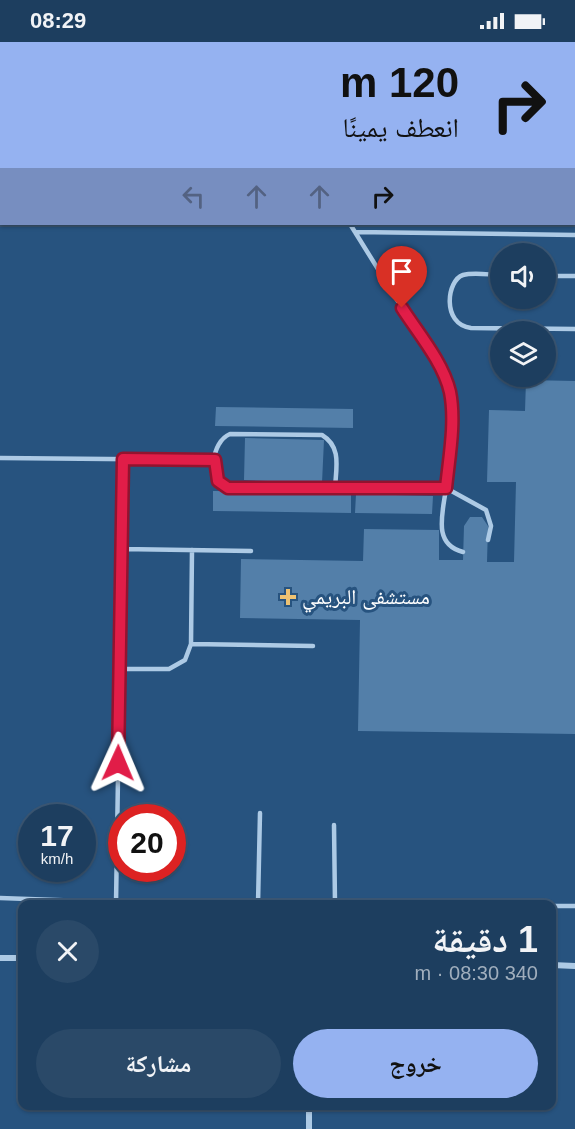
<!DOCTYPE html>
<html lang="ar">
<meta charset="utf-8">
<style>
body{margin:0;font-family:Arial,"Noto Naskh Arabic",sans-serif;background:#2a4968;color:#f1f3f6;direction:rtl;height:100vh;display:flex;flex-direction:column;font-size:22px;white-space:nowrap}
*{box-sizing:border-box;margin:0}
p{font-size:20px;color:#a0aebd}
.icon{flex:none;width:33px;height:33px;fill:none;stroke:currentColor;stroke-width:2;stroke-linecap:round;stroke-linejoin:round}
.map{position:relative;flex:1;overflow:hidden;direction:ltr}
.details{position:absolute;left:18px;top:858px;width:538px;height:210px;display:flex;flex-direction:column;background:#1d3e5f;border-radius:12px;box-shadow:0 2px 4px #0004,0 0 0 2px #3b5774;direction:rtl}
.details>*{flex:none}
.hud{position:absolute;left:0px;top:0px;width:576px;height:183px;box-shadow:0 2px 4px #0004,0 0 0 2px #3b5774;direction:rtl;background:#95b2f1;color:#111;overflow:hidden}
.fabs{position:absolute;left:490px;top:201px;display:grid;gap:12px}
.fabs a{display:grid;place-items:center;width:66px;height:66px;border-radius:50%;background:#1d3e5f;box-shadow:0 2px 4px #0004,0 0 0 2px #3b5774;font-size:30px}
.speed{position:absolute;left:18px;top:762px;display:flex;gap:12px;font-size:30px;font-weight:700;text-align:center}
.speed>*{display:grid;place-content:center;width:78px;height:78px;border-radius:50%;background:#1d3e5f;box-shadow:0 2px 4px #0004,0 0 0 2px #3b5774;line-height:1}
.speed small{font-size:15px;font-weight:400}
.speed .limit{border:9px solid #d22;background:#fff;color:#111}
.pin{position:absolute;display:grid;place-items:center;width:51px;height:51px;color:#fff;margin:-62px -26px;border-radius:50% 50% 50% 0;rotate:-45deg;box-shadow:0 0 6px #0007}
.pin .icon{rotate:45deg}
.me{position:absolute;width:66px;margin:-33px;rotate:1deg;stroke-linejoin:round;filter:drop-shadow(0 0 4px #0008)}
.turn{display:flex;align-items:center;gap:21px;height:126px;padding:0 18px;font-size:27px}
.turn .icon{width:78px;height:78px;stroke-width:2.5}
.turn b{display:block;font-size:42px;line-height:51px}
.lanes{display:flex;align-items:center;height:57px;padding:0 18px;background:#0003;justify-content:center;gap:30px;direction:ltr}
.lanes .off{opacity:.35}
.round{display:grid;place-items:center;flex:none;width:63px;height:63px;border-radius:32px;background:#2a4968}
.overview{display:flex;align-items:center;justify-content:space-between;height:102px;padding:0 18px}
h1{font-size:36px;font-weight:700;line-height:45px}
.primary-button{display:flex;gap:12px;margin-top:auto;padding:12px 18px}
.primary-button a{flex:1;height:69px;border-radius:36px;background:#95b2f1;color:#111;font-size:24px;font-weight:700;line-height:69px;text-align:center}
.primary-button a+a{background:#2a4968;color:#f1f3f6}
.status{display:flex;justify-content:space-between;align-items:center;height:42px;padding:0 30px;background:#1d3e5f;direction:ltr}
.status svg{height:16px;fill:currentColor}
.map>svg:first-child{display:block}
.building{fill:#537fa9}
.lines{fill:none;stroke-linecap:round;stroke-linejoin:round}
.path{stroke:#adcae5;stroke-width:3;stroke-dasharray:3 4.5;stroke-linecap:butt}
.service{stroke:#adcae5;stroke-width:4.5}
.minor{stroke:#adcae5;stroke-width:6}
.tertiary{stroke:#adcae5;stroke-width:10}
.route-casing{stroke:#92132f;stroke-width:15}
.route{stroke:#e11d48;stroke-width:10}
.poi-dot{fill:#edc273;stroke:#27537f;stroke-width:2}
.labels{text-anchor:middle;stroke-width:6;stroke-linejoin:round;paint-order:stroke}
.poi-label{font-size:21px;fill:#fff;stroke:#27537f;text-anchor:start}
</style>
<div class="status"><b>08:29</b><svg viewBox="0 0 49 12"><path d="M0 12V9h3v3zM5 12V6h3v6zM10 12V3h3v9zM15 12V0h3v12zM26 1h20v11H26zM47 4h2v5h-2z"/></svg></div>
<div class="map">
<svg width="575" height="1087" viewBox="0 0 575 1087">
<rect width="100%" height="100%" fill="#27537f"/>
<path class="building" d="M526,338L575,339V692L358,689L360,578L240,576L241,517L363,519L364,487L439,488V518H463L464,484L470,475H482L488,484L487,520H514L516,440H487L489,368L525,369Z
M216,365L353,367V386L215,384Z
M245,396L324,398L322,441L244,438Z
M213,449L351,451V471L213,469Z
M356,452L433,454L432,472L355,471Z"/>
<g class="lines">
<path class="path" d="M574,41H575
M574,92H575"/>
<path class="service" d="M376,0L377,2
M163,2V0
M0,91H2
M574,154H575
M355,190L575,193
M501,233C490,233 474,230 463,233C447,238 441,282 471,286L575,287
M546,234H575
M230,392L322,393C342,405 336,426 335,446H227C207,437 211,400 230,392Z
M0,416L215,418
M335,446H446C449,409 457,370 445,335L350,182
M122,507L251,509
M463,510C432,502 443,471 446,446L486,468L491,484L488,498
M191,602L313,604
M120,627H169L185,618L191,602L192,508
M334,783L335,862
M0,856L169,862
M116,862L123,417
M258,862L260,771
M552,864H575"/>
<path class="minor" d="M0,916H22
M552,923L575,924
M309,1087V1064"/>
<path class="tertiary" d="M574,10H575
M0,20L2,19"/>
</g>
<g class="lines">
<defs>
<path id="route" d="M118,721L123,417L215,418L218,439L228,446H446C449,416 456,380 450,350C443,320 418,291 402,266"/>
</defs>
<use href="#route" class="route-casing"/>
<use href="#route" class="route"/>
</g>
<path class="poi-dot" d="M285 546h6v6h6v6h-6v6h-6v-6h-6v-6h6z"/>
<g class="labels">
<g class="poi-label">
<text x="302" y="562">مستشفى البريمي</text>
</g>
</g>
</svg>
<div class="fabs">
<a><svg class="icon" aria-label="sound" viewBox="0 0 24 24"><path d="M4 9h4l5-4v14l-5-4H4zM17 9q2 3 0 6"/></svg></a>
<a><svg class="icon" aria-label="layers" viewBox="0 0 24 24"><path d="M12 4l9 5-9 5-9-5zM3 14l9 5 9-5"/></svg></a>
</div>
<div class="speed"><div>17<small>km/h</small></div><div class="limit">20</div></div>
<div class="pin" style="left:402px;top:266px;background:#d93025"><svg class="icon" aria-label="arrive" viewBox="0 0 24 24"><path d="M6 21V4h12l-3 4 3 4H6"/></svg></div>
<svg class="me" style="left:118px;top:721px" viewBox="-20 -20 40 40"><path d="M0-17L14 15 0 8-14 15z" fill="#e11d48" stroke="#fff" stroke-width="4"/></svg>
<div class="hud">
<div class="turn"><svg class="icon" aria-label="right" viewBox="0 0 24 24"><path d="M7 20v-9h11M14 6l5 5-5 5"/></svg><div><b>120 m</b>انعطف يمينًا</div></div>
<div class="lanes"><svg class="icon off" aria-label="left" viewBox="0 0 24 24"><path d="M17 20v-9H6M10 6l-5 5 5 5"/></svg><svg class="icon off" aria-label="ahead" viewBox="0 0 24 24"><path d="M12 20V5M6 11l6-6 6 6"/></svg><svg class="icon off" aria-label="ahead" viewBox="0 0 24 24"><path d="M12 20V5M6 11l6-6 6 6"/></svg><svg class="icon" aria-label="right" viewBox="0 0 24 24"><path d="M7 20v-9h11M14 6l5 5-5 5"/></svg></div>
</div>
<section class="details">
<div class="overview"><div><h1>1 دقيقة</h1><p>340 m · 08:30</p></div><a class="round"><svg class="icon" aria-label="close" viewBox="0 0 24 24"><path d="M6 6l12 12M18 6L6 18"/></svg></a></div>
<div class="primary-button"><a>خروج</a><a>مشاركة</a></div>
</section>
</div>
